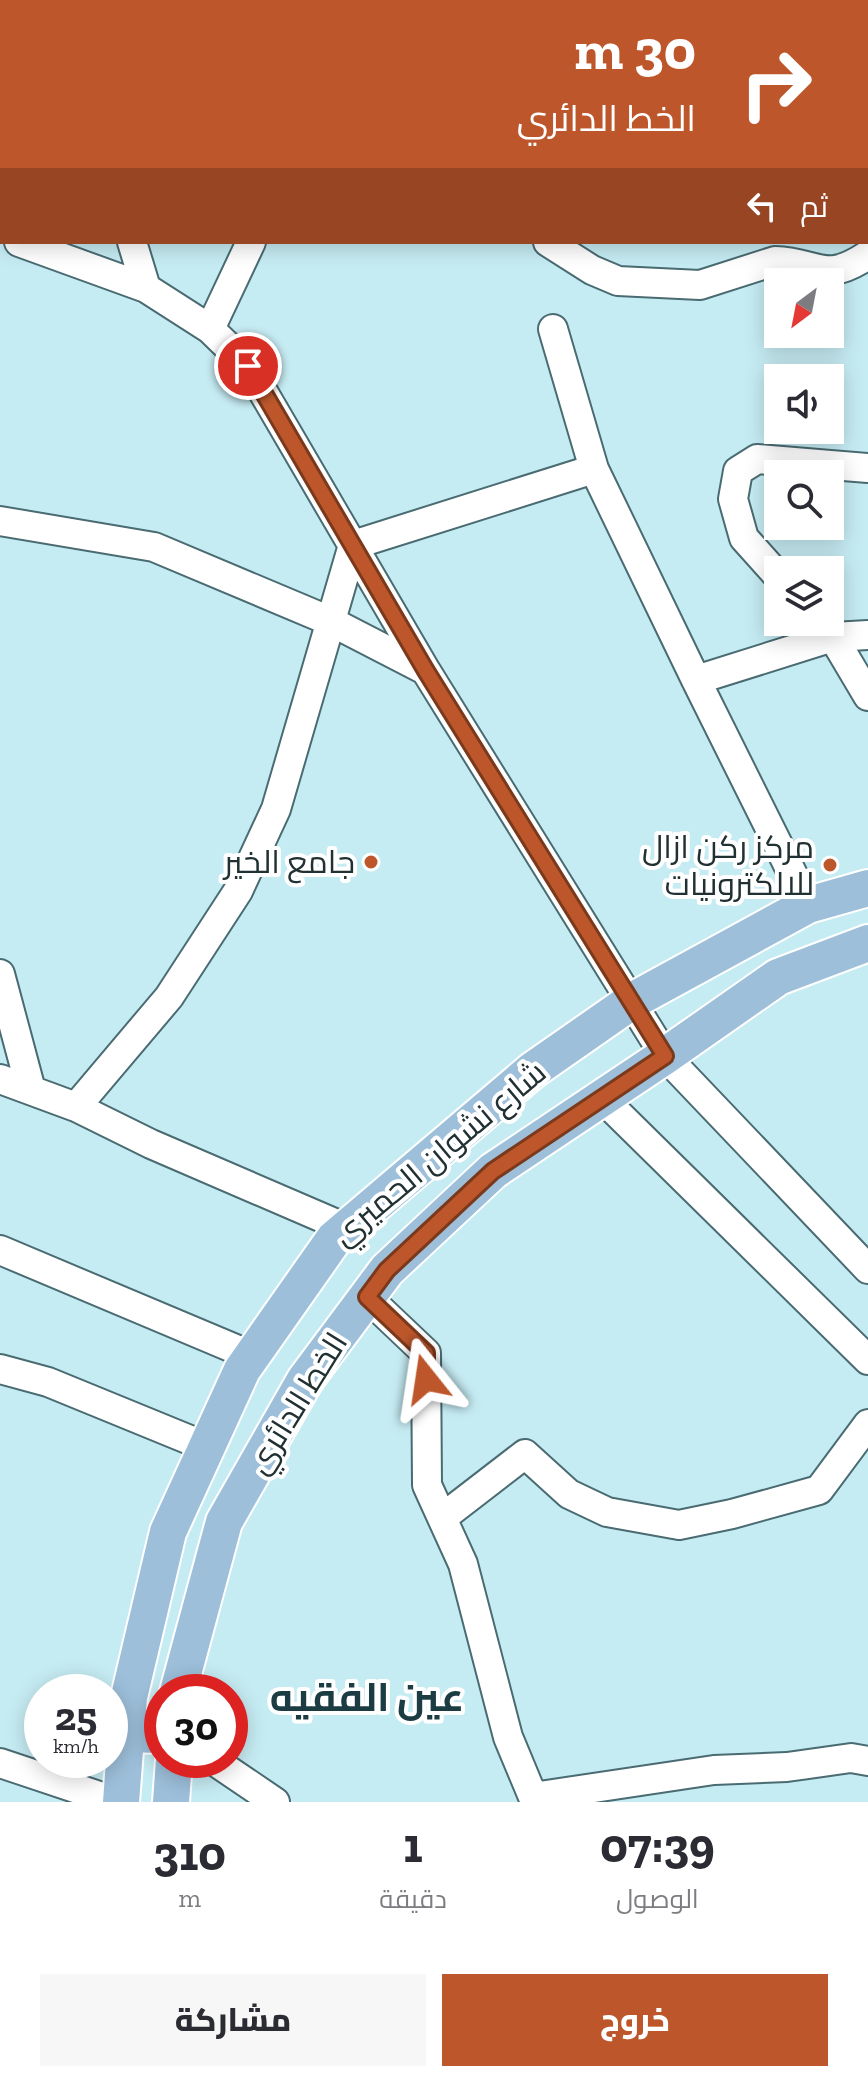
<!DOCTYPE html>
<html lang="ar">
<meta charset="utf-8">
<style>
body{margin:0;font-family:"Zilla Slab",Cairo,serif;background:#f7f7f7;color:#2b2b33;direction:rtl;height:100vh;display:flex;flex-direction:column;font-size:30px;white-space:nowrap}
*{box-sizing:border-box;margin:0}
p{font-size:26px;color:#7c7c81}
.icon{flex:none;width:44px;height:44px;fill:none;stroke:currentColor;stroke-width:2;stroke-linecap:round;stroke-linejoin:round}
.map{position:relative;height:1802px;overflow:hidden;direction:ltr}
.details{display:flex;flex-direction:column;background:#fff;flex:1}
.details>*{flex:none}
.hud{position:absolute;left:0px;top:0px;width:868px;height:244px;box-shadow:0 4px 20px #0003;direction:rtl;background:#bd572b;color:#fff;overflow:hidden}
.needle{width:52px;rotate:212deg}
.controls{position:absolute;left:764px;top:268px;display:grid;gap:16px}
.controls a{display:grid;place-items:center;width:80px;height:80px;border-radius:0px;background:#fff;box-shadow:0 4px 20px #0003;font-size:40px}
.speed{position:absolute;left:24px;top:1674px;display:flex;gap:16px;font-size:40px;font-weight:700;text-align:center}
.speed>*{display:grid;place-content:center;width:104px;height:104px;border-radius:50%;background:#fff;box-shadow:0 4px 20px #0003;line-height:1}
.speed small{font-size:20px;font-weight:400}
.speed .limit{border:12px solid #d22;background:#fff;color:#111}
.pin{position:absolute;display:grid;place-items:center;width:68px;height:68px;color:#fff;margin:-34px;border:4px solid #fff;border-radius:50%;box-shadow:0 2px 8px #0007}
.me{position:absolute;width:88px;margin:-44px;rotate:345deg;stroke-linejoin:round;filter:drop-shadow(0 0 6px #0008)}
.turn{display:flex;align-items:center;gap:28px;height:168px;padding:0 40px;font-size:36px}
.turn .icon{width:104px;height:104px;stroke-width:2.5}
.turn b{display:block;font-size:56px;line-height:68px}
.then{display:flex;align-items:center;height:76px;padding:0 40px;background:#0003;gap:16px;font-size:30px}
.eta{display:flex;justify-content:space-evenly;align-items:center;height:136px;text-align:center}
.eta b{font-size:48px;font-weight:800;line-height:56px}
.action{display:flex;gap:16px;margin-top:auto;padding:16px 40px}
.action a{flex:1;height:92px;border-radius:0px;background:#bd572b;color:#fff;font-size:32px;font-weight:800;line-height:92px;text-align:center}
.action a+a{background:#f7f7f7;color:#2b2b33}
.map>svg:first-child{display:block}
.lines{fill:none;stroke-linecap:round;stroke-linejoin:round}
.minor-casing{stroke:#496b71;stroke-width:32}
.major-casing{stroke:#fff;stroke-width:40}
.minor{stroke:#fff;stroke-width:28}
.major{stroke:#9dbfda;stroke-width:36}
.route-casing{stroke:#7b391c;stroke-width:20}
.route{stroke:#bd572b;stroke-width:14}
.poi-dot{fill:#bd572b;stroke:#fff;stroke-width:3}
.labels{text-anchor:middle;stroke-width:8;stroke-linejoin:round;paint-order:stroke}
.poi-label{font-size:32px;fill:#213032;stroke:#fff;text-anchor:end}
.street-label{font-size:32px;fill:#213032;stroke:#fff}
.district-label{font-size:40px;font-weight:bold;fill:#1b3c42;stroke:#fff}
</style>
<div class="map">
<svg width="868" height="1802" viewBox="0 0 868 1802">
<rect width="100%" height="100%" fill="#c6ecf3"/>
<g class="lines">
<defs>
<path id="minor" d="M175,0L181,2
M19,242L146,288L210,329L248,366L426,671L665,1056L868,1269
M132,242L146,288
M548,242L592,270L618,281L700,285L775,261C819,262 823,285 868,255
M210,329L251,242
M553,329L594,469L696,680L808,905
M0,521L154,547L330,621L425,670
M353,545L594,469
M778,576L744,538L733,499L738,471L757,459L868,468
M823,626L833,637L868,696
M696,680L833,637L868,635
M0,974L31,1090
M0,1079L76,1107L151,1144L346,1228
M602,1098L868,1360
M76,1107L169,997L238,891L276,809L353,545
M0,1250L252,1356
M367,1297L426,1353L427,1485L463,1564L508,1737L533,1797L714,1770L787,1767L851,1758L868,1761
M0,1369L48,1382L207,1447
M442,1518L525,1454L569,1494L607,1512L679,1525L732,1514L819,1490L868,1424
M213,1760L275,1802
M0,1763L117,1802"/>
<path id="major" d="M178,1692L224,1522L305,1380L387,1270L493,1171L665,1056L778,977L868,943
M126,1734L162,1735
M121,1802L129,1697L168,1532L242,1370L334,1239L533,1070L632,1001L808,905L868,888
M171,1802L174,1760"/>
</defs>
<use href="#minor" class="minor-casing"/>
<use href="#major" class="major-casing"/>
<use href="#minor" class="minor"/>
<use href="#major" class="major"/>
</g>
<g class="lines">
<defs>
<path id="route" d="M248,366L426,671L665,1056L493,1171L387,1270L367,1297L426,1353V1379"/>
</defs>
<use href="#route" class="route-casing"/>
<use href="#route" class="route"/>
</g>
<g class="poi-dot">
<circle cx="371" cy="862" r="8"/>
<circle cx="830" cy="865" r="8"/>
</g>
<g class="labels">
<g class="poi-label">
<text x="814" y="858">مركز ركن ازال<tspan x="814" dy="37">للالكترونيات</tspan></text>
<text x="355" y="873">جامع الخير</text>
</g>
<g class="street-label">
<text transform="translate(439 1153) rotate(-40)" y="11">شارع نشوان الحميري</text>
<text transform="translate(297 1403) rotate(-58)" y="11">الخط الدائري</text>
</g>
<g class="district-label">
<text x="367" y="1711">عين الفقيه</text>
</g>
</g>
</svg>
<div class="controls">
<a><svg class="needle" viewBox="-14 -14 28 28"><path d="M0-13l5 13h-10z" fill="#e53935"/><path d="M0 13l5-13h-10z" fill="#7c7c81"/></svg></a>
<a><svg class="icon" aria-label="sound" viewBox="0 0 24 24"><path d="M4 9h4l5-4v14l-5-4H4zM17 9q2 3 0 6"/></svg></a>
<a><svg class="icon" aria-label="search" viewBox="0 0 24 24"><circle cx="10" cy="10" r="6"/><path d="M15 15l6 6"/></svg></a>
<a><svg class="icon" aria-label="layers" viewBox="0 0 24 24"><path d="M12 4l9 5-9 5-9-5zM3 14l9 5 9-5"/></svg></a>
</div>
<div class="speed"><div>25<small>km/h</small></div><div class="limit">30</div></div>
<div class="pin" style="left:248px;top:366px;background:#d93025"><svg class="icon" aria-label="arrive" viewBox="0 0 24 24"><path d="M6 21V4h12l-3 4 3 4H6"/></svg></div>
<svg class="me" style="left:426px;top:1379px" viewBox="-20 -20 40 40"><path d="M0-17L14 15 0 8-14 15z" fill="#bd572b" stroke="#fff" stroke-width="4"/></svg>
<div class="hud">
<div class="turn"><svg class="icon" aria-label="right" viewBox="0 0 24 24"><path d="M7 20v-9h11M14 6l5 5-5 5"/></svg><div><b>30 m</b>الخط الدائري</div></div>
<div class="then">ثم<svg class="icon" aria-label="left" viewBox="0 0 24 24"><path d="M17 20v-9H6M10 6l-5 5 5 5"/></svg></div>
</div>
</div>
<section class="details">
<div class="eta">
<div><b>07:39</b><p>الوصول</p></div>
<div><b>1</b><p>دقيقة</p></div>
<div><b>310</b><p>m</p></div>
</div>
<div class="action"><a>خروج</a><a>مشاركة</a></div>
</section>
